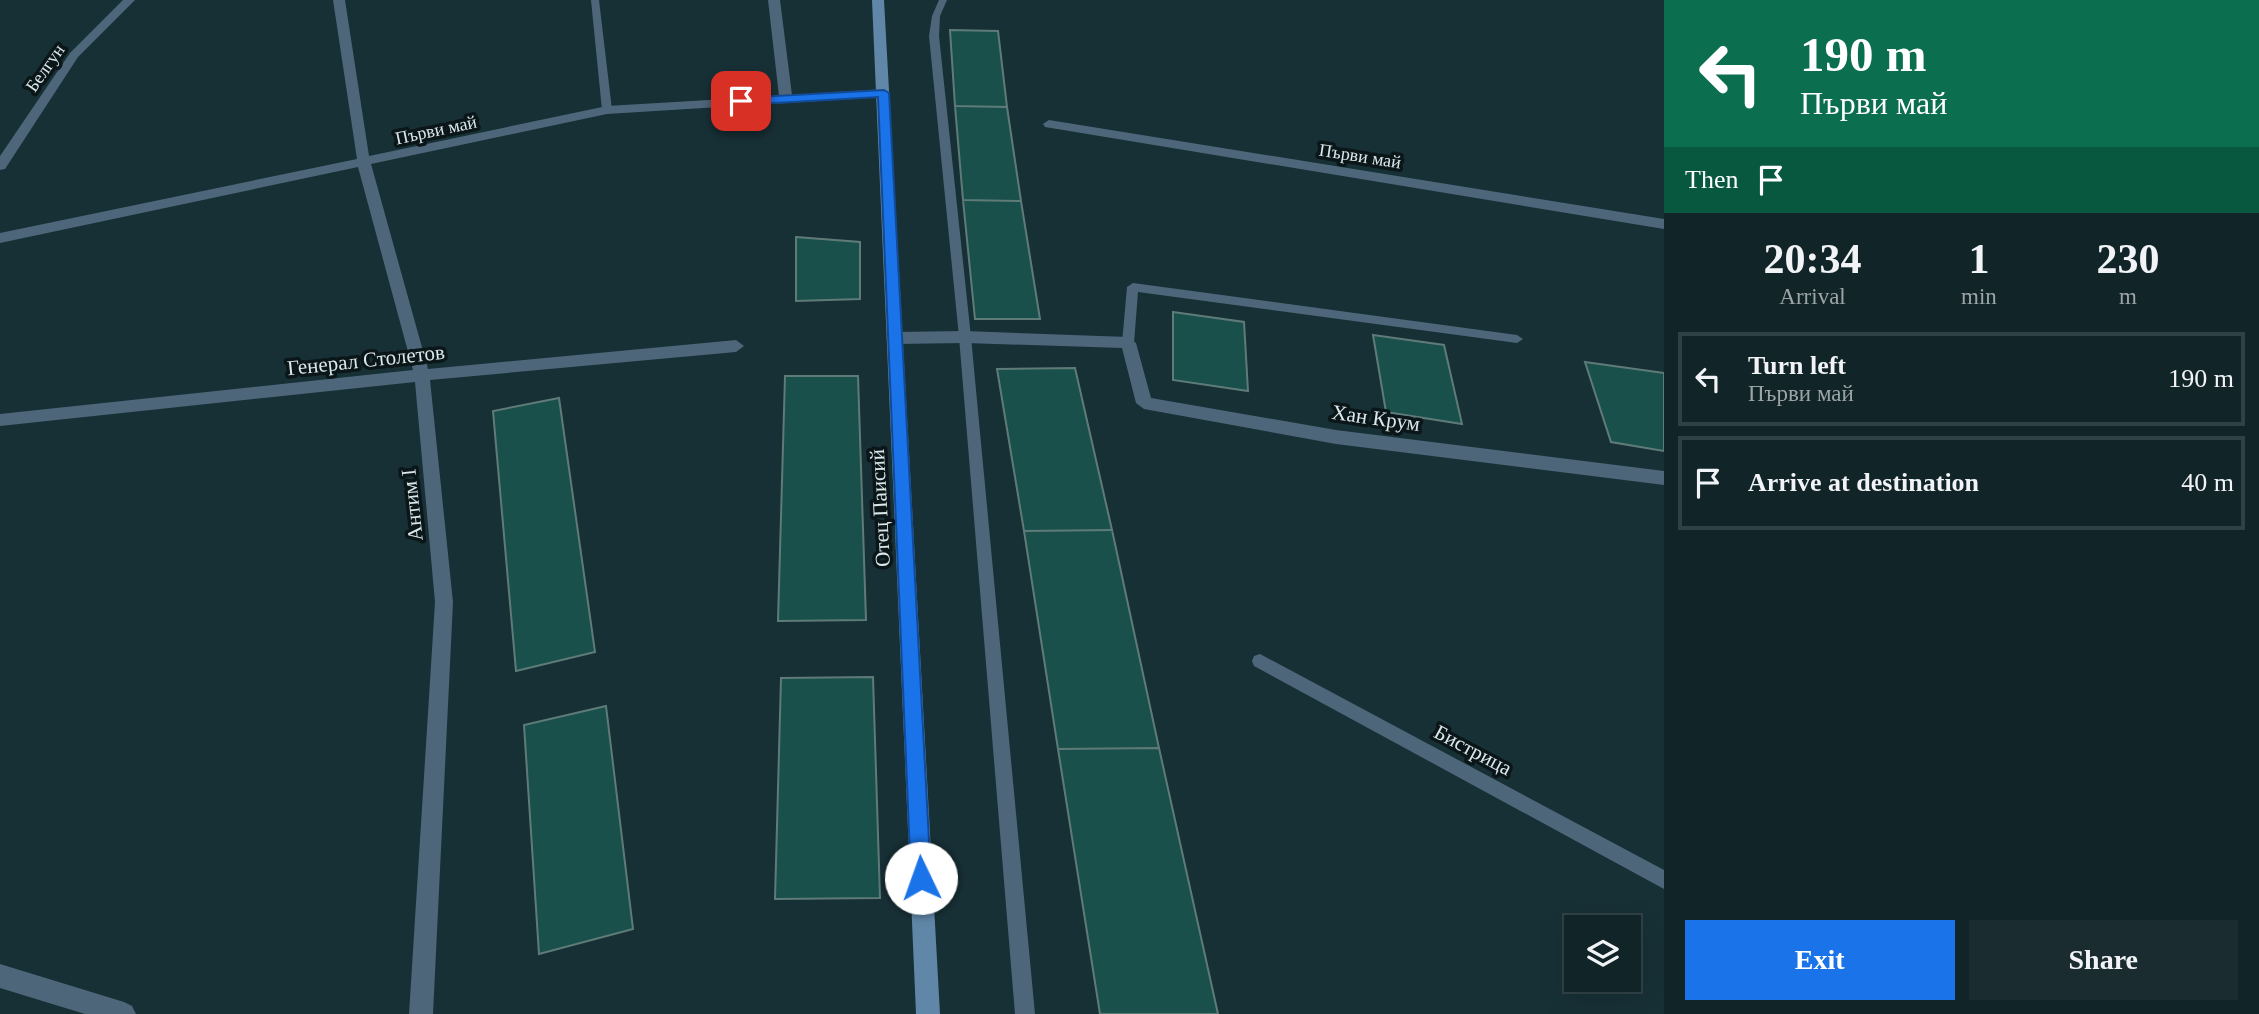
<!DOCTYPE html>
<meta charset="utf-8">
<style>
body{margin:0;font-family:Georgia,serif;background:#1a2c30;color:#f1f3f6;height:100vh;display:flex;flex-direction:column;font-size:26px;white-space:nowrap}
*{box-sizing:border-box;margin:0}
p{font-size:23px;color:#9ca4a8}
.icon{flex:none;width:38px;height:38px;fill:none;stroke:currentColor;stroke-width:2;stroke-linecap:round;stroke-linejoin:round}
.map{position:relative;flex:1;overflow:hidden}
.sheet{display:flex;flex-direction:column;background:#112428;width:595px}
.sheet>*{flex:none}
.hud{background:#0b6e4f;color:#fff;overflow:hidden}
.tools{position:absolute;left:1564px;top:915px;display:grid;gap:14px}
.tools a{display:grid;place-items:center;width:77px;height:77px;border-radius:0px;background:#112428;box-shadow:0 7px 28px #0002,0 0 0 2px #304145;font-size:35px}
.pin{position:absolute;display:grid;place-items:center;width:60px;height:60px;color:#fff;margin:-30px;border-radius:14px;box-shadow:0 4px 10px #0006}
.me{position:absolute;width:77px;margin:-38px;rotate:357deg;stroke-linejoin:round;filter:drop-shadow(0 0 5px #0008)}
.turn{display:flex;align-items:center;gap:24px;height:147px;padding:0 21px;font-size:32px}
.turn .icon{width:91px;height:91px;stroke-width:2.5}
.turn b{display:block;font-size:49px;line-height:60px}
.then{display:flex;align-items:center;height:66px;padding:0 21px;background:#0003;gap:14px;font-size:26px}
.eta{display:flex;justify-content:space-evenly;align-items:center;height:119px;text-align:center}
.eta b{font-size:42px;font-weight:700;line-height:49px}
.cta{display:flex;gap:14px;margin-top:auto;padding:14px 21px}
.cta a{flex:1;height:80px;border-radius:0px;background:#1a73e8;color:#fff;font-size:28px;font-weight:700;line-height:80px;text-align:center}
.cta a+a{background:#1a2c30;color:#f1f3f6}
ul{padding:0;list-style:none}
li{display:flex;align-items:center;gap:21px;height:94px;margin:0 14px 10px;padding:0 7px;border:4px solid #304145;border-radius:0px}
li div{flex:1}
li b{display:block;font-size:26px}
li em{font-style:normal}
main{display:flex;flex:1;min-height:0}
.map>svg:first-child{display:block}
.building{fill:#19504c;stroke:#5f7b78;stroke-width:2}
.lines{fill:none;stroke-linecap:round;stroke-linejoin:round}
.lane{fill:#4e667a;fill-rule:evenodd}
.street{fill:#4e667a;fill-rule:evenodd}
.secondary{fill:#6087a7;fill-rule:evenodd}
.route{fill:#1a73e8;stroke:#114b97;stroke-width:2}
.labels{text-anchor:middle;stroke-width:7;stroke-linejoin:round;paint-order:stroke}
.far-street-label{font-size:18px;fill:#dae8ec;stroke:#0b1619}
.street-label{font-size:21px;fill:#dae8ec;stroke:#0b1619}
</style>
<main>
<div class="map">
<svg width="1664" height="1014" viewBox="0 0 1664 1014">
<rect width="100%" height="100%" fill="#173036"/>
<path class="building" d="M950,30L998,31L1007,107L955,106Z
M955,106L1007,107L1021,201L963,200Z
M963,200L1021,201L1040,319H975Z
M796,237L860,242V299L796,301Z
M1173,312L1244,322L1248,391L1173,380Z
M1373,335L1444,345L1462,424L1386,412Z
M1585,362L1664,373V451L1611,442Z
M1075,368L1112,530L1024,531L997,369Z
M785,376H858L866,620L778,621Z
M559,398L595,652L516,671L493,411Z
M1112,530L1159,748L1058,749L1024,531Z
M873,677L880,898L775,899L781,678Z
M606,706L633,929L539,954L524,725Z
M1159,748L1218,1014H1100L1058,749Z"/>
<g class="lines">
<path class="lane" d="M591,0H599L612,110L607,113L602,110Z
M939,0H947L940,16L939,36L971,337L1035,1014H1015L959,337L929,36L932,16Z
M1133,283L1517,335L1523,339L1517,343L1138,292L1134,343L1128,348L1122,343L1127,287Z
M1260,654L1664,870V889L1254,666L1252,661L1254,656Z"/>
<path class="street" d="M123,0H135L78,57L5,169L0,170V156L70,53Z
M333,0H345L369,156L607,106L779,96L768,0H780L792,95L884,89L890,93L884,97L607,114L371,164L428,369L736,340L744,346L736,352L430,380L453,602L433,1014H409L435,602L415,382L0,426V414L413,370L358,167L0,243V233L357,159Z
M1049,120L1664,219V229L1045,127L1043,124Z
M965,331L1128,337L1136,343L1151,398L1336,430L1664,471V485L1336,444L1144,409L1136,403L1122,348L965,343L894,344L886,338L894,332Z
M0,964L124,1002L132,1006L136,1014H85L0,988Z"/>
<path class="secondary" d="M872,0H884L940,1014H916Z"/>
</g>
<path class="route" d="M884,90L889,93L931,878L928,885L921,888L914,885L911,878L878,97L741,105L735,101L741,98Z"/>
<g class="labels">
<g class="far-street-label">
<text transform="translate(45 68) rotate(-55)" y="6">Белгун</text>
<text transform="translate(436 130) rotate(-12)" y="6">Първи май</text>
<text transform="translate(1360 156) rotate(9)" y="6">Първи май</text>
</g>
<g class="street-label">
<text transform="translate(366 360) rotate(-6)" y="7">Генерал Столетов</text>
<text transform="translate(1376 418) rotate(8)" y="7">Хан Крум</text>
<text transform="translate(412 505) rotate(-96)" y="7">Антим I</text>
<text transform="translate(880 508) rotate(-93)" y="7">Отец Паисий</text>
<text transform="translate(1473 750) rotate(28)" y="7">Бистрица</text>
</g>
</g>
</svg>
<div class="tools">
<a><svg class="icon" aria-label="layers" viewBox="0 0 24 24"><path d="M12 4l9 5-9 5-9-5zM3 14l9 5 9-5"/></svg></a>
</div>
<div class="pin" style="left:741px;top:101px;background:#d93025"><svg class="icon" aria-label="arrive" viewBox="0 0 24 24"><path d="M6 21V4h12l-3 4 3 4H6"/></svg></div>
<svg class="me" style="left:921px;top:878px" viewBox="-20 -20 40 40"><circle r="19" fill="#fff"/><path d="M0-13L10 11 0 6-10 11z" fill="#1a73e8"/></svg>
</div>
<section class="sheet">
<div class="hud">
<div class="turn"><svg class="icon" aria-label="left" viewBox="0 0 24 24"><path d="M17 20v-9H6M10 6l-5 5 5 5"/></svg><div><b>190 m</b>Първи май</div></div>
<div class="then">Then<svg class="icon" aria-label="arrive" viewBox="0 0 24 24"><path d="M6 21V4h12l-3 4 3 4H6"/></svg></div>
</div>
<div class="eta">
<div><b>20:34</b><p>Arrival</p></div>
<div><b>1</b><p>min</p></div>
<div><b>230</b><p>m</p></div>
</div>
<ul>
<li><svg class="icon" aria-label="left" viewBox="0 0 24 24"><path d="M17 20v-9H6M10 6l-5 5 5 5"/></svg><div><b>Turn left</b><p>Първи май</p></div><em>190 m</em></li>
<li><svg class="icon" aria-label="arrive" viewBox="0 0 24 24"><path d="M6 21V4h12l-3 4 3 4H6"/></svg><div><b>Arrive at destination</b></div><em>40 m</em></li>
</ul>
<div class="cta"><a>Exit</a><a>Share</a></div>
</section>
</main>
